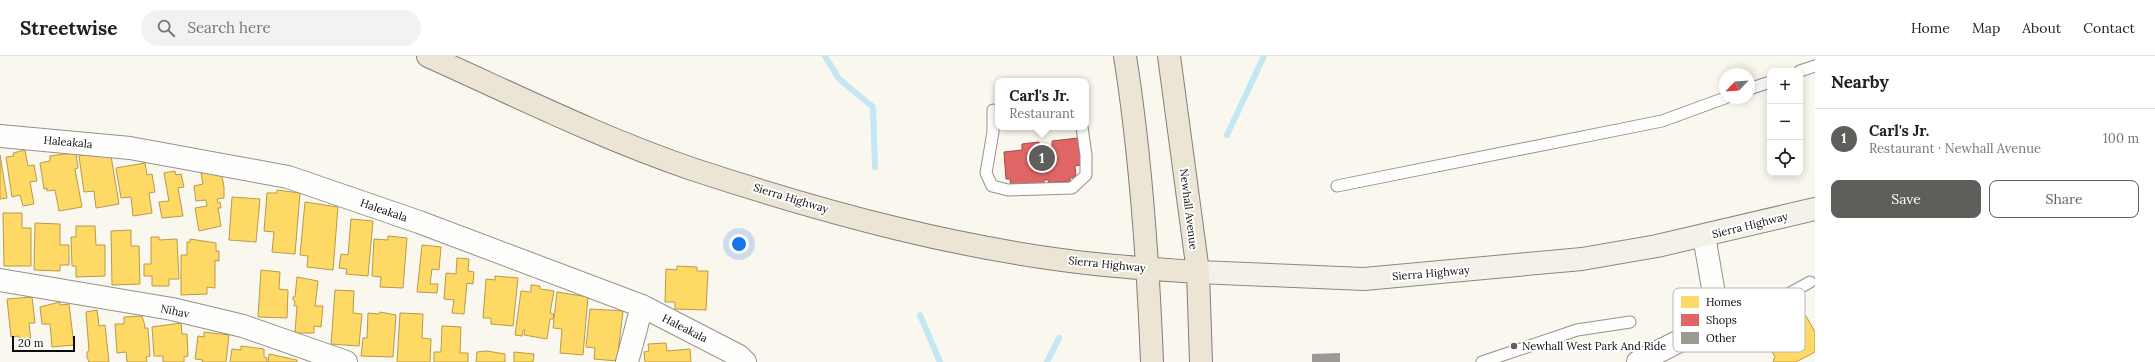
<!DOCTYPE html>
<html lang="en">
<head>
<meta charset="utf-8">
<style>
  body { margin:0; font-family:Lora,serif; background:#f2f2f2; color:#202124 }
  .controls { position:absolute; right:12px; top:12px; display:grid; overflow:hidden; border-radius:8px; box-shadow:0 2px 10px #0003 }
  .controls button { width:36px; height:36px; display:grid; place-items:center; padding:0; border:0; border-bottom:1px solid #e0e0e0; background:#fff; color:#202124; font:20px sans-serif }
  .compass { position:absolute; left:1719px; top:12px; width:36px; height:36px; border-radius:50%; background:#fff; box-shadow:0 2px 10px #0003; rotate:245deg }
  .scale { position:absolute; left:12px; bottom:10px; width:63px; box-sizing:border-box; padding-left:4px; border:2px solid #0b0b0b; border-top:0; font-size:11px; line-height:14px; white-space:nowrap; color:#0b0b0b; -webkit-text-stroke:3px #fff; paint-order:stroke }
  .you { position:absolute; left:739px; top:188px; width:14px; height:14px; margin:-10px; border:3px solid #fff; border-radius:50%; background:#1a73e8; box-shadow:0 0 0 6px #1a73e833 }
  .badge { display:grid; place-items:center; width:26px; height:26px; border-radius:50%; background:#5f5e5a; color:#fff; font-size:13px; font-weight:700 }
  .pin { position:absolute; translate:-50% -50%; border:2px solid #fff; box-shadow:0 1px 4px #0006 }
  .popup { position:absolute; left:995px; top:22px; width:94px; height:52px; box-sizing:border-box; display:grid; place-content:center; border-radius:8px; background:#fff; filter:drop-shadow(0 1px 3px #0005); font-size:13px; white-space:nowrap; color:#757577 }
  .popup b { font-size:15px; color:#202124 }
  .popup::after { content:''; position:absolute; left:50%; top:100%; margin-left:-8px; border:8px solid transparent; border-top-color:#fff }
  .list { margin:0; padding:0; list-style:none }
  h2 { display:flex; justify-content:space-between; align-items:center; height:52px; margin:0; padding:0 16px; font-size:17px }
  h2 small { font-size:13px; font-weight:400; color:#757577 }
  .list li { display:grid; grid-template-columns:26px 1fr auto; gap:12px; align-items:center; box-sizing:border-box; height:60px; padding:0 16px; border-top:1px solid #e0e0e0 }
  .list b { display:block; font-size:15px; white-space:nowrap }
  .list p { margin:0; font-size:13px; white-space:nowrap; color:#757577 }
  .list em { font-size:13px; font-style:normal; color:#757577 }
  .actions { display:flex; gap:8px; padding:12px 16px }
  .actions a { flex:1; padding:9px 0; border:1px solid #5f5e5a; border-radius:8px; text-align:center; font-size:14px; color:#5f5e5a }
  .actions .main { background:#5f5e5a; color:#fff }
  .icon { flex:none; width:22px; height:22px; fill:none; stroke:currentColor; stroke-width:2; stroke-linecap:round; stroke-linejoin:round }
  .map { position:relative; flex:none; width:1815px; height:306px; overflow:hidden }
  header { display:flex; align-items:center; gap:24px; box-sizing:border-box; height:56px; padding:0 20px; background:#fff; border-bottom:1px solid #e0e0e0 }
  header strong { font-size:19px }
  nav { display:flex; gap:22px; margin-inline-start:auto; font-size:14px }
  .search { width:280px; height:36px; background:#f2f2f2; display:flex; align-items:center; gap:10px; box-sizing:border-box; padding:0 14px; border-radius:22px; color:#757577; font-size:15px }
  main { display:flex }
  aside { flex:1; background:#fff }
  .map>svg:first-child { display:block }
  .homes { fill:#ffd966; stroke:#b69b4b }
  .shops { fill:#e06666; stroke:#a04b4b }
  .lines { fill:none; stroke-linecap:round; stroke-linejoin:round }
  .stream { stroke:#c4e7f4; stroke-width:6 }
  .building { fill:#9c9a94 }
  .service-casing { stroke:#93918d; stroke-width:13 }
  .minor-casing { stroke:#93918d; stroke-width:24 }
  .secondary-casing { stroke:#898884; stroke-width:24 }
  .primary-casing { stroke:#807f7a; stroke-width:24 }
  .service { stroke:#fefefc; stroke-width:11 }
  .minor { stroke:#fefefc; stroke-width:22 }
  .secondary { stroke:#f4f2e8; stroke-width:22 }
  .primary { stroke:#ece5d6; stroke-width:22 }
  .poi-dot { fill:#5f5e5a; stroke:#fff; stroke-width:1.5 }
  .labels { text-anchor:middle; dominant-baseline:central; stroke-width:4; stroke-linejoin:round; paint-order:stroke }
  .street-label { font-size:11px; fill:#0b0b0b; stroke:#fff }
  .poi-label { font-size:11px; fill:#0b0b0b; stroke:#fff; text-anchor:start }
  .key { fill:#fff; stroke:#b6b6b6; stroke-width:1 }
  .key-label { font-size:11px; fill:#0b0b0b }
</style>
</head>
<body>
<header>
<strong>Streetwise</strong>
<div class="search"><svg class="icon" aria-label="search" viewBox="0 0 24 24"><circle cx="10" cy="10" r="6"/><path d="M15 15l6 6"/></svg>Search here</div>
<nav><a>Home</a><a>Map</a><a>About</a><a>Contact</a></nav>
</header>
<main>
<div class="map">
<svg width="1815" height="306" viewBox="0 0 1815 306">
  <rect width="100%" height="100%" fill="#faf7ee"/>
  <path class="homes" d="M25,94l3,16 6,-1 3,16 -7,1 4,22 -11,2 -3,-11 -8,2 -6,-40 8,-1 -1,-3z
    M72,97h4l2,15 -3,1 7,38 -23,4 -4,-21 -8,1v-3l-3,1 -4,-26 10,-2v-5z
    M87,98l24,2 8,48 -23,4 -2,-17 -10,1 -5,-36z
    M0,99l7,43 -7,1z
    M145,107l2,12 5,-1 3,18 -6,1 3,20 -19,3 -2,-19 -10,1 -5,-30z
    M175,115l1,4 5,-1 3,13 -6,1 5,28 -21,2 -3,-16 10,-1 -5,-28z
    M213,115h8l3,16v11l-7,1 1,4 2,-1 1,6h-3l3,18 -22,5 -4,-23 12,-2 -1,-6 -10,1 -2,-15 9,-2 -2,-11z
    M277,134l23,3 -5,61 -23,-2 2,-20 -10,-1 3,-38h10z
    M232,141l28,2 -4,43 -27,-2z
    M305,146l33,5 -5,63 -26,-3 1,-11 -8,-1z
    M3,157h19v15h9v38h-27z
    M351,163l22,2 -5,55 -22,-2 1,-5 -8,-1 2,-14 7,1z
    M35,167l25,1v21h9v20h-9v6l-26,-1z
    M76,170h19l1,19h9v31l-29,1v-11h-4l-1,-29h5z
    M131,174v16h8l1,38 -28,1 -1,-54z
    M388,180l19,2 -4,50 -23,-1 1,-10 -9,-1 2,-37 14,1z
    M151,181h8v3l18,-1 2,40h-10v7h-17v-10h-8v-12h7z
    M190,183l26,4v8h3v10l-4,-1v28l-8,-1v7l-26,1v-40h6v-13h3z
    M422,189l19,2 -2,23 -7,-1 -2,15h8l-1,9 -20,-1z
    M457,202l12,1 -1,12 6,1 -1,12 -6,-1 -3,31 -12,-1 2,-13 -10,-1 2,-26 10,1z
    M677,210l20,1v4h11l-2,39 -31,-1v-7h-10l1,-33 11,1z
    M261,214l19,2 -1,17 9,1 -1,28 -29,-1z
    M495,220l23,2 -5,48 -22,-2v-6h-8l3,-39 9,1z
    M297,221l21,4 -3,25h8l-2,21 -7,-1v7h-19l2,-27h-3l1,-5 -2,-1v-3h2z
    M531,229l9,1v3l14,2 -4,22 4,1 -1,5h-3l-3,20 -23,-4 1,-5h-2l-1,6 -7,-1 6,-44 10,1z
    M335,234l19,1 -1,22 9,1 -3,32 -28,-2z
    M557,236l31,5 -5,58 -23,-2 2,-24 -9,-1z
    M32,241l3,26h-6l2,20 -11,1 -1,-8 -8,1 -4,-38z
    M60,246v3l9,-1 5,41 -22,2 -2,-23h-8l-2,-17z
    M590,253l33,2 -6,50 -23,-2 1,-11 -9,-1z
    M97,254l2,16 6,-1 4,37h-20l-2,-5v-5l2,-1 -3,-39z
    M380,256l16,3 -3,42 -32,-1 2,-18h4l1,-25 11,1z
    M400,257l23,1 -1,24 9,1 -1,23h-33z
    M142,260l3,10 -1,2h4l2,28 -4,1 1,5h-20l-1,-10 -9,1 -2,-29h9v-7z
    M1806,260l9,16v20l-19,10h-23l2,-5 -5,-9 7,-4 -5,-9 18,-10 -2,-3 5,-2 2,2z
    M181,267l1,11h5l1,22 -4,1v5h-21v-6h-9l-2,-29z
    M442,270l19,1 -1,26h8v9h-34v-10h7z
    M204,276l25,3 -3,27h-24l1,-2 -8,-1 3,-23 6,1z
    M666,287l1,8 23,-2 1,13h-46l-1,-10 5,-1 -1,-7z
    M241,290l23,3v8l3,1v4h-37l2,-13 9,1z
    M487,295l18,3v8h-29l1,-10z
    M514,296l20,2 -1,8h-19z
    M269,298l28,6v2h-29z"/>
  <path class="shops" d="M1078,82l3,27 -6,1 1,11 -6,1v3l-21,2 -1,-3h-4v7l-33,2 -1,-10h-4l-2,-27 18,-2v-6l17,-2 1,6 12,-1v-6z"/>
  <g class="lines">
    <path class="stream" d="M825,0l14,23 34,28 2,60
      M1227,79l37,-79
      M920,259l20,47
      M1047,306l12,-24"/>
  </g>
  <path class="building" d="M1340,297v9h-28v-8z"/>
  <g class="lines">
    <defs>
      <path id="service" d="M1800,15l15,-5
        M1749,33l21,-7
        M993,54v22l-7,41 6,13 16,4 64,-2 14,-13v-20l-4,-28
        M1337,130l325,-65 63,-23
        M1713,268l52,-17 45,-25
        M1482,306l95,-32 53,-8"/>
      <path id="minor" d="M0,80l130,12 158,29 131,45 223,84 97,50 6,6
        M0,224l172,29 71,17 103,36
        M627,306l15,-56
        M1638,306l75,-38v-36l-9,-52"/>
      <path id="secondary" d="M1198,216l166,7 218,-20 75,-13 158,-37"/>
      <path id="primary" d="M428,0c87,39 173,82 264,113 134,44 272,82 413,96 31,3 62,5 93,7
        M1125,0c16,101 23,204 27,306
        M1169,0l29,216 3,90"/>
    </defs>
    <use href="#service" class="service-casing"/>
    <use href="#minor" class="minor-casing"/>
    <use href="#secondary" class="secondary-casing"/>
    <use href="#primary" class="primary-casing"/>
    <use href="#service" class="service"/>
    <use href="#minor" class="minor"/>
    <use href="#secondary" class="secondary"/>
    <use href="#primary" class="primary"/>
  </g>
  <circle class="poi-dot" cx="1514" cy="290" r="4"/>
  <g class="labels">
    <g class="street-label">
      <text transform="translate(68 86) rotate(5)">Haleakala</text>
      <text transform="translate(791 142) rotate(17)">Sierra Highway</text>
      <text transform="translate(1189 153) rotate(83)">Newhall Avenue</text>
      <text transform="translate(384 154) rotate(19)">Haleakala</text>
      <text transform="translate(1750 169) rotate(-14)">Sierra Highway</text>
      <text transform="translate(1107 208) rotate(6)">Sierra Highway</text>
      <text transform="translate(1431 217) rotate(-5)">Sierra Highway</text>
      <text transform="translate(175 255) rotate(12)">Nihav</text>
      <text transform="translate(685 272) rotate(27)">Haleakala</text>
    </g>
    <g class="poi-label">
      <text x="1522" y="290">Newhall West Park And Ride</text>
    </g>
  </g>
  <rect x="1673" y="232" width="132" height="64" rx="6" class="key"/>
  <rect x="1681" y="240" width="18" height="12" fill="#ffd966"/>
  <rect x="1681" y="258" width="18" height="12" fill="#e06666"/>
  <rect x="1681" y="276" width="18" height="12" fill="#9c9a94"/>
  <g class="key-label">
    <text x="1706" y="250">Homes</text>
    <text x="1706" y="268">Shops</text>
    <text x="1706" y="286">Other</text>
  </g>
</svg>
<div class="controls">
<button>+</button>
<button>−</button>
<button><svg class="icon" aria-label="locate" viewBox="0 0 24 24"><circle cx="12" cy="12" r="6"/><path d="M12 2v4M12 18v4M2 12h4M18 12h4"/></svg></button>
</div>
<svg class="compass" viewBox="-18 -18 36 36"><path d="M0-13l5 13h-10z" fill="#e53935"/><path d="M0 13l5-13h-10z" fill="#757577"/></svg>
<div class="scale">20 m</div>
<div class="you"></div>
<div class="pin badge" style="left:1042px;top:102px">1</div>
<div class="popup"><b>Carl's Jr.</b>Restaurant</div>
</div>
<aside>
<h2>Nearby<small></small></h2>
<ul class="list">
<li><span class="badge">1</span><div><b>Carl's Jr.</b><p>Restaurant · Newhall Avenue</p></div><em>100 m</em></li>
</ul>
<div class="actions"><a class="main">Save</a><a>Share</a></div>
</aside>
</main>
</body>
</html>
